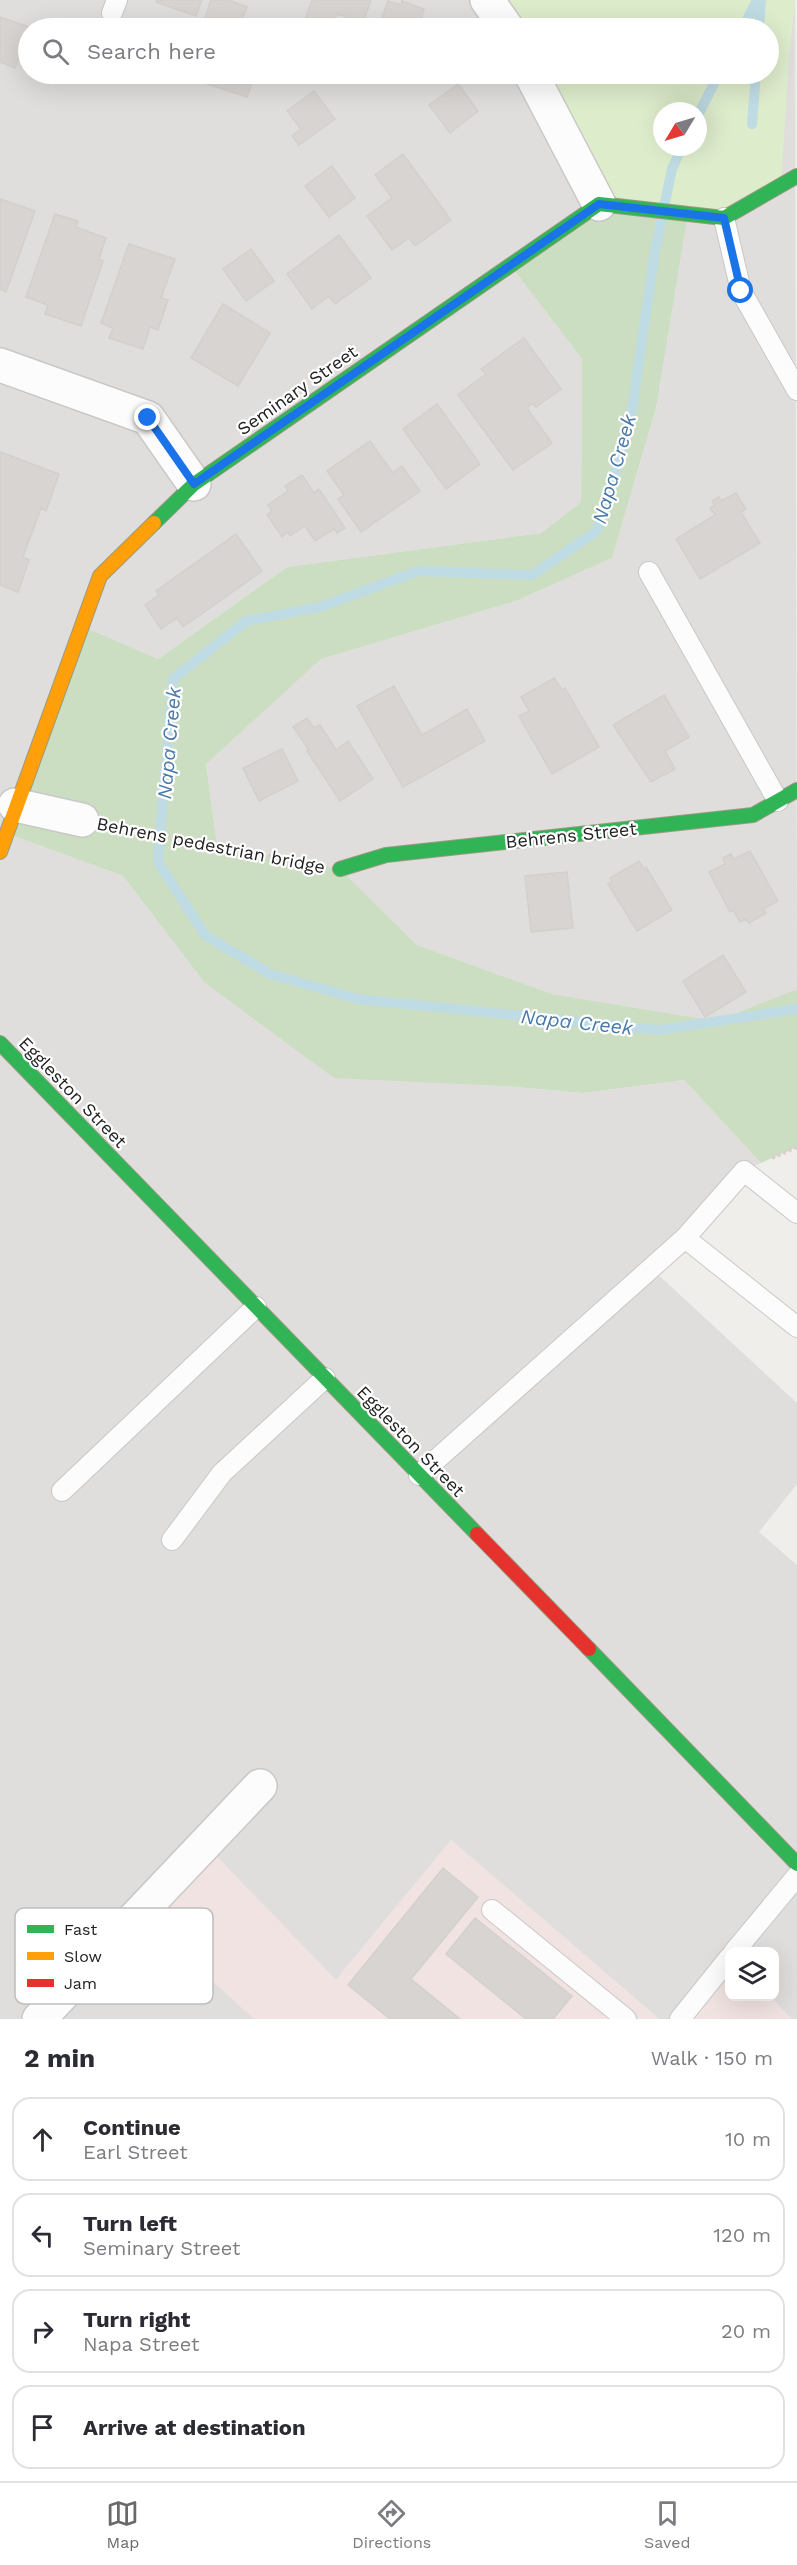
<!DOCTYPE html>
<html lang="en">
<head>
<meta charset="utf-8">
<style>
  body { margin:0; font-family:"Work Sans",sans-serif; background:#f2f2f3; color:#2b2b33 }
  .controls { position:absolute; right:18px; bottom:18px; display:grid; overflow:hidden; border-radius:12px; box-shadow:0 6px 24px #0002 }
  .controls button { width:54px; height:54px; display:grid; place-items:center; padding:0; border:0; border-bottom:2px solid #e1e1e2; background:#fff; color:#2b2b33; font:30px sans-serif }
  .compass { position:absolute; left:653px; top:102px; width:54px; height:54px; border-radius:50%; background:#fff; box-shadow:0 6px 24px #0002; rotate:232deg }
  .stop { position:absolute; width:18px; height:18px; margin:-14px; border:4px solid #1a73e8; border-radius:50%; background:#fff }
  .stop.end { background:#1a73e8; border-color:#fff; box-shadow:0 2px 6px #0008 }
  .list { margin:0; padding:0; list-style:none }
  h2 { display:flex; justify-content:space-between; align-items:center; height:78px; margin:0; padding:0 24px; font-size:26px }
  h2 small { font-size:20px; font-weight:400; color:#7c7c81 }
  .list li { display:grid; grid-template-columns:39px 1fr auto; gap:18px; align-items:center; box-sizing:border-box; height:84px; margin:0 12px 12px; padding:0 12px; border:2px solid #e1e1e2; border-radius:18px }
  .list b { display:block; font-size:22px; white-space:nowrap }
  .list p { margin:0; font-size:20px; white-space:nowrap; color:#7c7c81 }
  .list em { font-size:20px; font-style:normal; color:#7c7c81 }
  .icon { flex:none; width:33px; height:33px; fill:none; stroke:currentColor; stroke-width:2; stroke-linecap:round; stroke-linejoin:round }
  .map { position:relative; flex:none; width:797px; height:2019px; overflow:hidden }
  .search { position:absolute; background:#fff; box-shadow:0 6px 24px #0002; left:18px; right:18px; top:18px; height:66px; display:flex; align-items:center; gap:15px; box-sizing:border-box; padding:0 21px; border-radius:33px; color:#7c7c81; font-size:22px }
  .sheet { height:462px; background:#fff }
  nav { display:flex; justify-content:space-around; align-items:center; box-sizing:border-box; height:84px; border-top:2px solid #e1e1e2; background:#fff; font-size:16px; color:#7c7c81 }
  nav a { display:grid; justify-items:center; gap:3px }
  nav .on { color:#6a6968 }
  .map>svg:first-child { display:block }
  .residential { fill:#dfdedc }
  .commercial { fill:#f1e3e1 }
  .grass { fill:#ddeccb; fill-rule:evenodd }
  .forest { fill:#cbdec1 }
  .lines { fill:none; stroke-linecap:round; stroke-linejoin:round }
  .stream { stroke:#bfdbe3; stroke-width:10 }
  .building { fill:#d7d4d2; stroke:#d3d0cc; stroke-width:1.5 }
  .lane-casing { stroke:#c9c8c7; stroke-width:22 }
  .street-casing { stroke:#c9c8c7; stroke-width:36 }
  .fast-casing { stroke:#999a82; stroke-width:16 }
  .slow-casing { stroke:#999a82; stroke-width:16 }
  .jam-casing { stroke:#999a82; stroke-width:16 }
  .path { stroke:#dccecd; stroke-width:4; stroke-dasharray:3 3; stroke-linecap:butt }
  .lane { stroke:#fdfcfc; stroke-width:20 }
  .street { stroke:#fdfcfc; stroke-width:33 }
  .fast { stroke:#30b455; stroke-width:14 }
  .slow { stroke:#ff9f0a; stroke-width:14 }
  .jam { stroke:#e5322d; stroke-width:14 }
  .route { stroke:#1a73e8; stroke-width:8 }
  .labels { text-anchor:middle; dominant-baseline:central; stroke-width:4.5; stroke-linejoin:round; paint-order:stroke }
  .street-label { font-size:18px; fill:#222; stroke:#fff }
  .water-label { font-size:20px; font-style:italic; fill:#4a7aab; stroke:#fff }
  .key { fill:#fff; stroke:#bdbdbd; stroke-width:1.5 }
  .key-label { font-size:16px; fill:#222 }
</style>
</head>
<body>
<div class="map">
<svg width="797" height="2019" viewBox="0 0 797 2019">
  <rect width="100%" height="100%" fill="#f0eeeb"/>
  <path class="residential" d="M0,0h487l20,28h-479v46h503l68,130 -89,61 72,94 -1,143 -40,31 -254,34 -129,92 -77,-32 -75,206 117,43 81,106 300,104 79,7 101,-13 77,83 -17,8 -93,97 146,135v81l-38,48 38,33v454h-6l-20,-22 3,-1v-44h-44l-50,67h-21l-208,-179 -115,140 -131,-135 -65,68 114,106h-254z
    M795,0l2,989 -81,32 -164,-27 -135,-49 -77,-76 -123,-24 -11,-82 115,-104 195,-58 96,-43 44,-150 32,-194 101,-159z"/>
  <path class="commercial" d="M451,1840l208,179h-405l-114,-106 65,-69 131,136z
    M729,1957l1,39 41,1 20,22h-111z"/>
  <path class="grass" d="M487,0h308l-6,55 -8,130 -57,33 -125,-14 -68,-130h237v-46h-261zM662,111h36v36h-36z"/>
  <path class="forest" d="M599,204l89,10 -32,194 -44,150 -96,43 -195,58 -115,105 11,81 123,24 77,76 135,49 164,27 81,-32v158l-36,16 -77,-83 -101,13 -79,-7 -170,-8 -130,-96 -81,-106 -117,-43 75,-207 77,33 129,-92 254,-34 40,-31 1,-143 -72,-94z"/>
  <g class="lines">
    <path class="stream" d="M743,28l14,-28
      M759,28l2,-28
      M698,115l21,-41
      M752,124l4,-50
      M682,147l-10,22 -17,82 -25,172 -33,108 -65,44 -114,-4 -98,36 -74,14 -73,58 -15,183 47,73 65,39 88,25 301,31 138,-21"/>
  </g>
  <path class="building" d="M157,0h45l-6,16 -40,-14z
    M211,0h18l18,7 -8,21h-37z
    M312,0h59l-10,28h-21l5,-12 -8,-2 -5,14h-14l-14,-5z
    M388,1l13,4 1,-4 22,8 -5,19h-41z
    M0,17l29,10 -14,41 -15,-6z
    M191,74h64l-8,23 -58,-19z
    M458,84l20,27 -28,22 -21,-28z
    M314,91l21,28 -36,26 -7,-9 9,-7 -14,-18z
    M403,154l48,66 -36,26 -6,-8 -17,12 -25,-34 25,-18 -17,-23z
    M332,166l23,32 -26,19 -24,-31z
    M0,199l35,12 -29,81 -6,-3z
    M55,214l23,7 -2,6 30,11 -7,21 4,2 -22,65 -36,-12 3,-9 -22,-8z
    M339,235l32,43 -36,26 -6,-8 -17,13 -25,-35z
    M129,244l46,15 -14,39 7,2 -10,30 -8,-3 -7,22 -34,-11 4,-10 -12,-5z
    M251,249l23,32 -28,20 -23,-32z
    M223,304l47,29 -32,53 -47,-28z
    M524,338l37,51 -25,18 -3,-4 -6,5 25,35 -39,27 -55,-75 28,-21 -5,-5z
    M437,404l43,60 -34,25 -43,-60z
    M370,441l23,32 9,-7 18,25 -59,41 -23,-33 6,-4 -17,-24z
    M0,452l59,22 -13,37 -5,-3 -18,49 6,3 -11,32 -18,-7z
    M302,475l12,18 5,-4 26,39 -8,5 -3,-4 -19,12 -10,-15 -15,10 -2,-4 -6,5 -15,-22 5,-4 -4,-6 20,-14 -3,-5z
    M736,493l10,16 -5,3 19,31 -60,36 -24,-40 39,-24 -5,-7 5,-3 -3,-4 7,-4 2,4z
    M236,534l26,37 -79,56 -6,-9 -16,11 -16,-24 14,-10 -3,-4z
    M554,678l8,12 3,-2 34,59 -47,27 -33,-58 10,-5 -8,-14z
    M394,686l28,49 45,-26 18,32 -82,46 -46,-81z
    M664,695l25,42 -24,14 10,18 -24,13 -38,-57z
    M307,718l7,10 6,-3 16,25 12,-9 25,38 -33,22 -33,-50 2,-1 -16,-23z
    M282,749l16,32 -39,20 -16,-33z
    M750,851l28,50 -15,8 3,4 -17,10 -3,-4 -6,3 -7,-12 -3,2 -21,-40 16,-8 -2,-6 8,-4 3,5z
    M639,861l5,8 2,-2 26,43 -35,21 -29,-47 4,-2 -2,-4z
    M567,872l6,56 -42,4 -6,-56z
    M723,955l23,37 -41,25 -22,-36z
    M443,1868l35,29 -67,82 49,40h-70l-42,-34z
    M475,1918l97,78 -19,23h-27l-80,-65z"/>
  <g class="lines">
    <defs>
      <path id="lane" d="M112,13l5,-13
        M724,218l17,73 56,99
        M649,572l129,229
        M685,1238l112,89
        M419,1475l266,-237 59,-67 53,42
        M62,1491l194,-184
        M172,1540l50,-67 103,-95
        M492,1910l134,109
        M734,1952l63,-76
        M680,2019l50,-62"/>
      <path id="street" d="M487,0l20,28
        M531,74l68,130
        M0,365l148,53 46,66
        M15,805l67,15
        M39,2019l221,-233"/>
      <path id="fast" d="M154,523l40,-39 405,-280 125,14 73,-42
        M340,869l46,-14 367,-40 44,-25
        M0,1043l477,491
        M589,1649l208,215"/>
      <path id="slow" d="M0,852l100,-276 54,-53"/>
      <path id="jam" d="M477,1534l112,115"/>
    </defs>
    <use href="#lane" class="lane-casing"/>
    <use href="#street" class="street-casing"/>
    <use href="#fast" class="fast-casing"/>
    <use href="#slow" class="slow-casing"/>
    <use href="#jam" class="jam-casing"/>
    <path class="path" d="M115,826l193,37
      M772,1158l25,-11"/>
    <use href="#lane" class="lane"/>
    <use href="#street" class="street"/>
    <use href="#fast" class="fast"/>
    <use href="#slow" class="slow"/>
    <use href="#jam" class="jam"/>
  </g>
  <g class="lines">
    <path class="route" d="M148,418l46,66 405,-280 125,14 17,73"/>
  </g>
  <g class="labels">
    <g class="street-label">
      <text transform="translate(297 390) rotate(-35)">Seminary Street</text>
      <text transform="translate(571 835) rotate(-6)">Behrens Street</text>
      <text transform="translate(211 845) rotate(11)">Behrens pedestrian bridge</text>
      <text transform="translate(73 1092) rotate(46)">Eggleston Street</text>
      <text transform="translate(411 1441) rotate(46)">Eggleston Street</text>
    </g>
    <g class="water-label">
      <text transform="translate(614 469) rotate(-74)">Napa Creek</text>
      <text transform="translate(169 743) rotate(-85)">Napa Creek</text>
      <text transform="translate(577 1022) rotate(6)">Napa Creek</text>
    </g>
  </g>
  <rect x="15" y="1908" width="198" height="96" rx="9" class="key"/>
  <rect x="27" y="1925" width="27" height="8" fill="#30b455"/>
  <rect x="27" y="1952" width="27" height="8" fill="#ff9f0a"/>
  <rect x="27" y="1979" width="27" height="8" fill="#e5322d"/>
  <g class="key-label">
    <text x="64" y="1935">Fast</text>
    <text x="64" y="1962">Slow</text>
    <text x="64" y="1989">Jam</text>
  </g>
</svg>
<div class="controls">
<button><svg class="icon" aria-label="layers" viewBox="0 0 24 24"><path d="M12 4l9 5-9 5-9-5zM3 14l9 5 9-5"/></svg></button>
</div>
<svg class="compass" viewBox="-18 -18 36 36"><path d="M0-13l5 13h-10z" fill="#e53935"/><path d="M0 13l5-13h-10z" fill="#7c7c81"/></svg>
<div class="stop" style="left:741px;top:291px"></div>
<div class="stop end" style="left:148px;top:418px"></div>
<div class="search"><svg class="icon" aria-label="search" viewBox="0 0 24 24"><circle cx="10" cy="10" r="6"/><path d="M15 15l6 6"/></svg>Search here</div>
</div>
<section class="sheet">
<h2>2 min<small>Walk · 150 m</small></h2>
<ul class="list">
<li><svg class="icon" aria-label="ahead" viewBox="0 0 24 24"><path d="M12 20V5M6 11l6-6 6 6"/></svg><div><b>Continue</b><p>Earl Street</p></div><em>10 m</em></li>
<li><svg class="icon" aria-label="left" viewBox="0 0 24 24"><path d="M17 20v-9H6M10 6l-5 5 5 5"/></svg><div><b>Turn left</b><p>Seminary Street</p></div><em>120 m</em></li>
<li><svg class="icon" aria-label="right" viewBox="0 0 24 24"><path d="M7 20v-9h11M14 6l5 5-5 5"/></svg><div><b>Turn right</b><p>Napa Street</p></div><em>20 m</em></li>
<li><svg class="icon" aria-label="arrive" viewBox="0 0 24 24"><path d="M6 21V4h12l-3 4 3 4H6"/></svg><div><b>Arrive at destination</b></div></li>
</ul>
</section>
<nav>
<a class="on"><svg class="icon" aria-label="map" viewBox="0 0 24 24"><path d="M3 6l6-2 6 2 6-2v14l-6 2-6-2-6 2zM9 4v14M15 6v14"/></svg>Map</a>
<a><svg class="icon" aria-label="directions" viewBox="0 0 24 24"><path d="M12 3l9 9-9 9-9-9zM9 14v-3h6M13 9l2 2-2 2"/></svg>Directions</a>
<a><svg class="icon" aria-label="saved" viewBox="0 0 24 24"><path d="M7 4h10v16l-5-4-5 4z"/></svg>Saved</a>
</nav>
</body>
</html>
